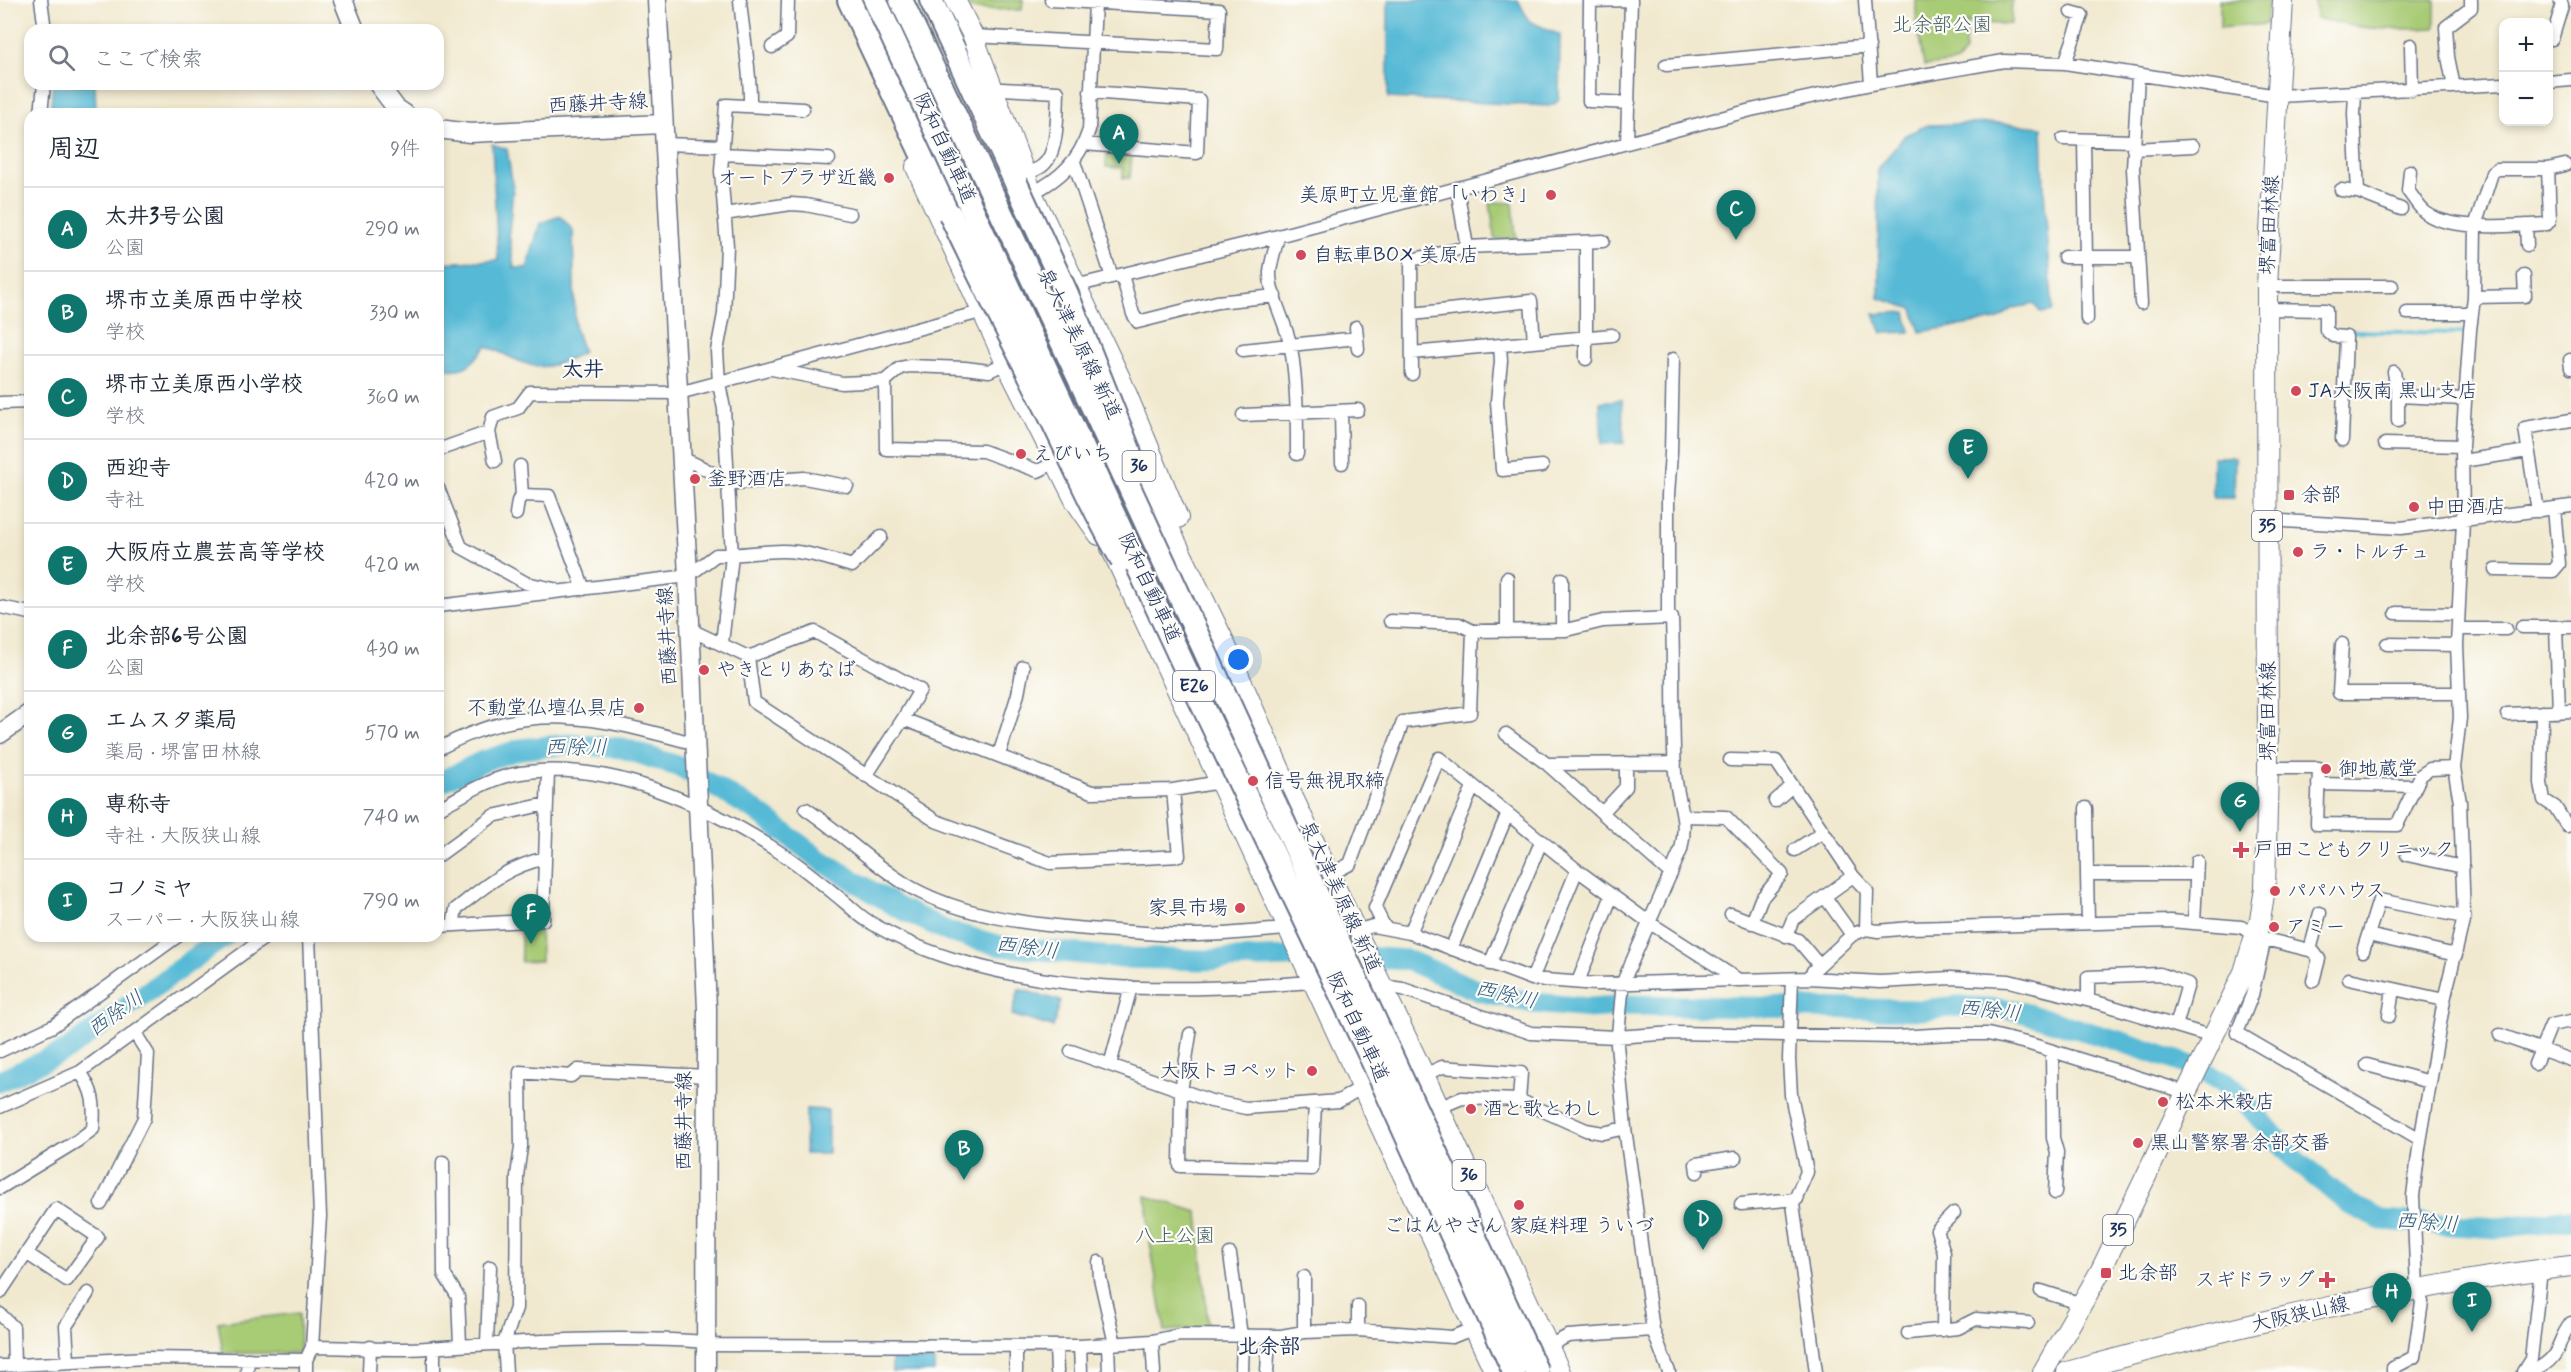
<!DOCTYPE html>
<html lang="ja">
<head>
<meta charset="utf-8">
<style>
  body { margin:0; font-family:Mynerve,"Klee One",sans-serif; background:#f2f2f3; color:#1f2937 }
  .controls { position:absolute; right:18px; top:18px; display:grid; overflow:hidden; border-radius:12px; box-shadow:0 3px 9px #0003 }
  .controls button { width:54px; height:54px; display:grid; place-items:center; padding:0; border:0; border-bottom:2px solid #e0e1e3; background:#fff; color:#1f2937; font:30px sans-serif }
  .you { position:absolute; left:1239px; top:660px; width:21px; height:21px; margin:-15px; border:4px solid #fff; border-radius:50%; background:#1a73e8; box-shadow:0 0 0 9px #1a73e833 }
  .badge { display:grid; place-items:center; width:39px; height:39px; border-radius:50%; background:#0f766e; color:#fff; font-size:20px; font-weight:700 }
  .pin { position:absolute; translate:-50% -50px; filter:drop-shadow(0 2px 3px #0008) }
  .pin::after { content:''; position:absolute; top:32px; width:21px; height:18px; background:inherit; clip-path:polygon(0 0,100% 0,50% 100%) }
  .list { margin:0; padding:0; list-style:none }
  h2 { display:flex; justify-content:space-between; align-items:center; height:78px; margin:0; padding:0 24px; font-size:26px }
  h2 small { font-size:20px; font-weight:400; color:#747a83 }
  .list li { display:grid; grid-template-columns:39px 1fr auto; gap:18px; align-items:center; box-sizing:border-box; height:84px; padding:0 24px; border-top:2px solid #e0e1e3 }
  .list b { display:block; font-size:22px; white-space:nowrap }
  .list p { margin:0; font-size:20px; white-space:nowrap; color:#747a83 }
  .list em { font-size:20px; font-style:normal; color:#747a83 }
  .icon { flex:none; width:33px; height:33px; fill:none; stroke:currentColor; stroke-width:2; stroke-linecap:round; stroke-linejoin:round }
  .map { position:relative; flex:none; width:2571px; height:1372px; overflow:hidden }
  .search { position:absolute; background:#fff; box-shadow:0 3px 9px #0003; left:24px; top:24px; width:420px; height:66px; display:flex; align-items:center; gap:15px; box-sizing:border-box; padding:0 21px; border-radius:18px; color:#747a83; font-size:22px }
  .panel { position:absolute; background:#fff; box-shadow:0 3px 9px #0003; left:24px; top:108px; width:420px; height:834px; border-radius:18px }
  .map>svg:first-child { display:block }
  .green { fill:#a8cb74; stroke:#627d69; stroke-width:1.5 }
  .water { fill:#57bad6; stroke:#39749a; stroke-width:1.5 }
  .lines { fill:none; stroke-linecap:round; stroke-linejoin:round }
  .stream { stroke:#57bad6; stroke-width:4 }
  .river { stroke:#57bad6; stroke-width:21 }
  .street-casing { stroke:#667086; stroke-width:15 }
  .secondary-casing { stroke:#667086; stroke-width:21 }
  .primary-casing { stroke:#667086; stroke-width:22 }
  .highway-casing { stroke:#667086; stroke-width:26 }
  .street { stroke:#fff; stroke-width:12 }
  .secondary { stroke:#fff; stroke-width:18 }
  .primary { stroke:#fff; stroke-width:20 }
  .highway { stroke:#fff; stroke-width:22 }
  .highway-bridge-casing { stroke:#667086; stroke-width:26; stroke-linecap:butt }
  .highway-bridge { stroke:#fff; stroke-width:22 }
  .poi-dot { fill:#d1495b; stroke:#fdfcf7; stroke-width:2 }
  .labels { text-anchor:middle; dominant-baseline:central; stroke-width:4.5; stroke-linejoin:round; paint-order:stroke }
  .shield { fill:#fdfcf7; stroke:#5f6c8c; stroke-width:1.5 }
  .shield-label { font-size:18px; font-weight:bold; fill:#1b2f5e }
  .park-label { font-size:20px; fill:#455e65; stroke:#fdfcf7 }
  .street-label { font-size:20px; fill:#1b2f5e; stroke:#fdfcf7 }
  .poi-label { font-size:20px; fill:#1b2f5e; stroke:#fdfcf7; text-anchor:start }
  .neighbourhood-label { font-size:21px; font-weight:bold; fill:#1b2f5e; stroke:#fdfcf7 }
  .water-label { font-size:21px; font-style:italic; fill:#2d5982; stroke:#fdfcf7 }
</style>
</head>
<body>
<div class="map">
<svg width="2571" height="1372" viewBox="0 0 2571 1372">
  <rect width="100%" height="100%" fill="#fdfcf7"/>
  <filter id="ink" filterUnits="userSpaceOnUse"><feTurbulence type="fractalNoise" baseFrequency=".0167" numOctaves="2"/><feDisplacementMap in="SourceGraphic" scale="12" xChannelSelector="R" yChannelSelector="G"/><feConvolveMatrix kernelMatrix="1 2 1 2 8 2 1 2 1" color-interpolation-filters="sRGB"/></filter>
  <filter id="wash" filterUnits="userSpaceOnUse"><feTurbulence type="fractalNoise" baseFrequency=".008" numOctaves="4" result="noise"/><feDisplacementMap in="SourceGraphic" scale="24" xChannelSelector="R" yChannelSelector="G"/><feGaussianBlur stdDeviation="1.35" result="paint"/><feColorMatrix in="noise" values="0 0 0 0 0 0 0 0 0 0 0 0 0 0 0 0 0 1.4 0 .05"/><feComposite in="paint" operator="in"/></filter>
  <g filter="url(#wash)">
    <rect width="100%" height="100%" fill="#f1e9cf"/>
    <path class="green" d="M967,0h56l-1,10 -51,-1z
      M1916,0h96l-1,24 -45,-1 -1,28 -8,11 -33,4 -8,-46z
      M2220,0h53v2l-5,2 -2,20 -46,4z
      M2306,0h129v28c-46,2 -75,2 -119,-10l-1,-17z
      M1107,154l25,1 -2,23h-7v-10l-17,-1z
      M1490,202l23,1 3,36 -21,1z
      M540,925l1,36 -20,1v-36z
      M1146,1196l52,16 10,116 -43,3 -15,-88z
      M299,1313l1,40h-77l-5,-31z"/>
    <path class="water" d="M1388,0h130l11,21 31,14 -1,64 -3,4 -7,3 -161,-8z
      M53,84h42l1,30h-46z
      M1998,123l44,4 2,63 9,121 -12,2 -7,-9 -20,4 -17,12 -77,12 -7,-23 -34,-11 -1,-129 27,-34 23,-10z
      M492,144l15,5 6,39 -4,45 5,35h13l13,-45 20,-7 13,14 2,98 8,24c-47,26 -52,13 -97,-6 -15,20 -21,27 -48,22v-105l60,-3z
      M1906,312l4,20 -28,1 -8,-19z
      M1622,400l2,43 -22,1 -2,-42z
      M2213,457h22l-1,41h-21z
      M1019,989l42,12 -8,26 -41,-12z
      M806,1109l22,1v44h-23z
      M892,1359l42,1v12h-42z"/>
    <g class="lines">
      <path class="stream" d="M2345,331l118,2"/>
      <path class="river" d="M438,783l45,-22 38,-12 48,-5 53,4 61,20 73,43 63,48 78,48 52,25 52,14 120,12 81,2 116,-4
        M1352,956l55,4 72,31 54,12 57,5 39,-3 293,5 37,-4 55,4 105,31 79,27 36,20 60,71 55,45 33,16 115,8 74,-9
        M0,1081l67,-31 158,-114"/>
    </g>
  </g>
  <g filter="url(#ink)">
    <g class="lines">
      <defs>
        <path id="street" d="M41,0l4,30
          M740,0c3,36 11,70 10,106
          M1865,0l6,84
          M973,36l244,13 2,-39 -168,-10
          M2552,39l10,-33 -2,-6
          M2411,45l1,45
          M772,47l15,-10 1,-37
          M2065,63l17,-48 -11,-3
          M1666,65l203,-19
          M2138,75l-5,94 8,134
          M2548,82l23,-2
          M2454,87l-6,-30 -2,-30 25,-19v-8
          M995,92l7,-3 56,3c-1,19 1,62 -16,74 -5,4 -12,6 -18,8
          M2355,93l-1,21 4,78
          M41,114l3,-30
          M2063,139l70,2
          M2084,140l3,179
          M1627,143l4,-143 -41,1 -1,100 40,2
          M664,144l58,2
          M1084,144l113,9 2,-53 -109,-8
          M2133,149l60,-3
          M722,154l107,5
          M1074,162l38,115
          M2410,171l-2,20c6,7 11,17 18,22 23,18 92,13 121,11l3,-4 -2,-51
          M1457,188l10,59
          M2341,190l17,2 43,17
          M1032,193c28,-14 47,-32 57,-63l6,-127
          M724,214l67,-10 15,1 44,9
          M2526,225l1,20
          M1278,236c-2,11 -7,24 -8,36 -1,23 17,52 21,76 6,35 6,70 6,106
          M1586,242v117
          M2064,257h73
          M1122,275l11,39 5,8 79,-20 58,-6
          M2267,286h125
          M1071,287l207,-51 473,-126 120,-26 133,-23 61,2 213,33 226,-12
          M2474,297l51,-1 -1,-20
          M2267,309l59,1v20l7,6 13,1 -4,103
          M2407,313h65
          M1412,314l119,-13 3,41
          M1356,327l2,22
          M1500,345l1,16 -4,40 5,69 40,-4
          M1243,350l114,-12
          M1412,353l200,-18
          M2570,360l1,8
          M772,369l70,14 43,-2 1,68 97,2 55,20 18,-9
          M2394,372l4,24v25
          M1412,374l-1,-114 56,-13 136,-6
          M885,381l15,-13 9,-2 56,2 24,3 17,-8
          M2398,396l66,3
          M0,403l30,-1
          M1341,411l1,52
          M1243,415l115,-5
          M489,432l6,29
          M2385,444l77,2
          M438,450l51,-18 4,-15 25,-9 12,-16 149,1 309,-83
          M682,459c19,5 34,19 53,24l69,-5 43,8
          M2462,461l66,-10
          M520,466l2,29
          M438,488l23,59 65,36 28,6
          M2538,511l-13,-83 46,-8
          M516,514l2,-13 4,-6 27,1 35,93
          M2267,520l134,8 170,-22
          M2495,570l58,1 6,-7 -5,-56
          M1562,579v51
          M438,606l250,-30 28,-21c22,1 44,-4 66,-4 24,0 47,8 70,15l29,-29
          M0,607l30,6
          M2396,613l62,1
          M1668,618v-123l3,-42 2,-94
          M1390,621l69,3 14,7
          M2522,627h49
          M2556,627l3,85
          M2459,629h47
          M691,630l57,27 67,-25 105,58 -17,29 189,73 81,-2 47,-8 42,-17
          M1507,631v-53
          M722,643l10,-87 -8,-147 -5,-26 -2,-32 7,-37 3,-68 -6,-75 5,-66 77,4
          M2342,644l-3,49h118
          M2387,644l70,1
          M748,657l6,45 182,119 114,42 129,-7 -6,-66
          M2542,712l-1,71 3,17 11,7 12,19 4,-1
          M2507,714l64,-3
          M1506,734l41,30 124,110
          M438,749c93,-51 162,-31 258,-5
          M999,755l19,-61 5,-27
          M1730,760l46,1 77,115 14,15 -1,38
          M1547,764l128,-1
          M2268,768h51l-2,56 80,1 24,-50 9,-6 24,-1
          M866,776l37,-57
          M2318,784l97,2
          M1775,801l17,-15
          M2086,808l1,66
          M438,809c23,-13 47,-28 72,-34 94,-20 200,31 277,82 19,13 38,29 55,43 9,7 17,16 26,21 29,18 66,33 99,42 111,32 231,28 345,19
          M806,809c37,25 68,57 106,79 53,29 117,36 176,41 35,2 70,6 104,6 32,0 64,-4 96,-6
          M1602,813l24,-26v-24
          M1684,816l42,1 56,57 -21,25 -9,24
          M1795,850l28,-18
          M2407,855l56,12
          M438,856l55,-40 53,-12
          M1329,875l21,-11 53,-142 67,-9 3,-82 93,-1 37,-9 69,-3c2,51 0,103 3,154 2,32 14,43 6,78l-58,132 -6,63 8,83 28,202 16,42
          M1825,897l27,38
          M1731,914l67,26 21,25
          M2088,922l-1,-48h109
          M2194,923l3,-62
          M453,925l3,-16c32,-25 49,-41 89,-51
          M438,926l105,-6 5,-148
          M1385,928l-10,-20 64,-150 138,112 73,53 89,57 70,-2 71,4 71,-4 58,3 94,23 110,33
          M1355,931l18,-5 37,7 122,46 65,5 140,-4
          M1410,933l63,-146
          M2368,935l88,20
          M1786,936l7,-17 60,-43
          M2265,938l-13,57 -15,38 183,106
          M1451,949l56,-134
          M2310,950l10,-37
          M2363,951l16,-51 85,17
          M1490,964l51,-122
          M1809,978l4,-7 39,-36 14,-6 12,2 32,-3 260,-7 71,6 28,13 44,11 6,8 -6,22
          M1532,979l45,-109
          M1792,979l-3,80 2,36 16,77 -14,32 23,168
          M2349,979l95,21
          M1578,982l34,-87
          M1381,986l22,3 128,44 85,4 58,-4 222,4 53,-3h39l42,10 155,48
          M2088,1000v-23l72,-3 28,10 -12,42
          M2389,1016l4,-27
          M1190,1034l-9,57 -1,75 132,3 3,-66
          M2500,1035l71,25
          M0,1051l53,-25 125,-90
          M1071,1051l140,50 35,7 93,-7 23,-14
          M2052,1051l1,87 4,14 -2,41
          M2535,1064l16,-39 20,-4
          M1110,1065l21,-78
          M2367,1065l63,17
          M1424,1075l18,-8 79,6 -2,27
          M0,1107l80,-35 187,-136
          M1438,1108l24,-10 57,2 67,30 17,3 22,-5
          M443,1162l1,112 14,23 2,48
          M1697,1172l-1,-8 39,-6
          M0,1188l77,-47 16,-12c2,-24 1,-38 -13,-57
          M101,1204l43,-86 4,-64 -13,-21
          M1741,1204l56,-5
          M1230,1254l11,82
          M1099,1262l1,16 15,66
          M2041,1291l41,13
          M0,1293l56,-84 42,28 -31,43 -41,-27
          M0,1314l13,13 1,39
          M1358,1330v-24
          M1943,1330l1,-77 -7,-23 17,-17
          M1304,1332v-55
          M1908,1333l50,-5 18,-9 52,4
          M1152,1341l2,31
          M487,1343l3,-76
          M706,1345l374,1 72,-5 28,-6 101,1 23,-4 54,-2 94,7 23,-9
          M1108,1345l1,27
          M1056,1346l1,26
          M1080,1346l1,26
          M1548,1346l20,-10 85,-6
          M312,1347c38,0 77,4 115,1 93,-6 186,-13 279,-6
          M68,1361l-2,-35 22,-33
          M0,1366l146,-8 160,2
          M2535,1370c28,-14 19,-25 36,-47
          M247,1372l1,-13
          M306,1372v-12l6,-13 8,-131 -11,-280
          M369,1372l1,-25
          M434,1372v-25
          M506,1372l-2,-29 12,-35 1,-132 4,-29 -1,-75 51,4 7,-6 129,6
          M1016,1372v-26
          M1242,1372l1,-36
          M1267,1372l2,-36
          M2393,1372v-4l21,-11 8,-55 -5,-14 -4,-92 6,-48 25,-148 20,-83 -4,-115 -6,-34 6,-50 -3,-73 6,-124 -1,-75 8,-116 4,-33 1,-71 17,-53 5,-4h51l17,-4
          M2523,1372l8,-13 10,-89"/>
        <path id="secondary" d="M343,0l12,30
          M657,0l31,576 19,433 -1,363
          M378,84l18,24 9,6
          M438,129l32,4 193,-9
          M0,734l30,-21"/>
        <path id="primary" d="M955,0l18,36 59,157 88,185 58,140
          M916,167l90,196 70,139 23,33
          M1034,248l34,74
          M1134,456l87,179 60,137 143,303 136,297
          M1111,548l384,824
          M2043,1372l58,-102 109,-227 34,-71 16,-52 5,-32 3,-120 -1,-482 16,-286
          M2067,1372c165,-45 333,-86 504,-106"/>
        <path id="highway" d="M849,0l101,214
          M931,0l85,183"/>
      </defs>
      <use href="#street" class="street-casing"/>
      <use href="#secondary" class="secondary-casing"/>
      <use href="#primary" class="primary-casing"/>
      <use href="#highway" class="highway-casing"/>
      <use href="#street" class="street"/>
      <use href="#secondary" class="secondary"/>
      <use href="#primary" class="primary"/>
      <use href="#highway" class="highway"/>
      <defs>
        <path id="highway-bridge" d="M875,0l316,681 180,377 143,314
          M901,0l191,406 445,966
          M1016,183l51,111 62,156 6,23
          M950,214c30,65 64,129 96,194 25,50 47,103 76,152"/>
      </defs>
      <use href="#highway-bridge" class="highway-bridge-casing"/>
      <use href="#highway-bridge" class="highway-bridge"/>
    </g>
  </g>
  <g class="poi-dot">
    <circle cx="889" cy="178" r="6"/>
    <circle cx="1551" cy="195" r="6"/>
    <circle cx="1301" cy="255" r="6"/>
    <circle cx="2296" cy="391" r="6"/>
    <circle cx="1021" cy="454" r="6"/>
    <circle cx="695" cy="479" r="6"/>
    <rect x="2283" y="489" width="12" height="12" rx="3"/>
    <circle cx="2414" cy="507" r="6"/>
    <circle cx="2298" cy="552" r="6"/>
    <circle cx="704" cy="670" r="6"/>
    <circle cx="639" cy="708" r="6"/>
    <circle cx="2326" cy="769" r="6"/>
    <circle cx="1253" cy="781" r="6"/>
    <path d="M2238 841h6v6h6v6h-6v6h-6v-6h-6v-6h6z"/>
    <circle cx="2275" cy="891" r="6"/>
    <circle cx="1240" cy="908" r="6"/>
    <circle cx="2274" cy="927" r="6"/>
    <circle cx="1312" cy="1071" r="6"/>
    <circle cx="2163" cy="1102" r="6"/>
    <circle cx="1471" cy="1109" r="6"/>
    <circle cx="2138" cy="1143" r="6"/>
    <circle cx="1519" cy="1205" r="6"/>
    <rect x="2100" y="1267" width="12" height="12" rx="3"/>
    <path d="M2324 1271h6v6h6v6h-6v6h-6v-6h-6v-6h6z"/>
  </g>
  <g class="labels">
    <g class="shield">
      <rect x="1122.5" y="451" width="33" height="30" rx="4.5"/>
      <rect x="2252" y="511" width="30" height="30" rx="4.5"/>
      <rect x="1173" y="671" width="42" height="30" rx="4.5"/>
      <rect x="1452.5" y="1160" width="33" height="30" rx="4.5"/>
      <rect x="2103" y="1215" width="30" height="30" rx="4.5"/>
    </g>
    <g class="shield-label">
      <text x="1139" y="466">36</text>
      <text x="2267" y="526">35</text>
      <text x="1194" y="686">E26</text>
      <text x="1469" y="1175">36</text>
      <text x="2118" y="1230">35</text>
    </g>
    <g class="park-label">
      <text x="1942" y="25">北余部公園</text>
      <text x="1175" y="1236">八上公園</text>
    </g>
    <g class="street-label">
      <text transform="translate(598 104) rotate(-3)">西藤井寺線</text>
      <text transform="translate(944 148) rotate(65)">阪和自動車道</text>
      <text transform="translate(2270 225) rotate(-87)">堺富田林線</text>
      <text transform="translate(1079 344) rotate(64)">泉大津美原線 新道</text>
      <text transform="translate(1149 588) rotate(65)">阪和自動車道</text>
      <text transform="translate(668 636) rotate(-93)">西藤井寺線</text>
      <text transform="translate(2268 711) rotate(-90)">堺富田林線</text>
      <text transform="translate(1340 897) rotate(65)">泉大津美原線 新道</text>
      <text transform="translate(1357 1027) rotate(65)">阪和自動車道</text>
      <text transform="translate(684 1121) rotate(-90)">西藤井寺線</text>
      <text transform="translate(2300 1315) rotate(-13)">大阪狭山線</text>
    </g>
    <g class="poi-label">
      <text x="877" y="178" text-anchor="end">オートプラザ近畿</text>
      <text x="1539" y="195" text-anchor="end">美原町立児童館「いわき」</text>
      <text x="1313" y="255">自転車BOX 美原店</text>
      <text x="2308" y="391">JA大阪南 黒山支店</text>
      <text x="1033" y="454">えびいち</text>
      <text x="707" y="479">釜野酒店</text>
      <text x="2301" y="495">余部</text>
      <text x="2426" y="507">中田酒店</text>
      <text x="2310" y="552">ラ・トルチュ</text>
      <text x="716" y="670">やきとりあなば</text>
      <text x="627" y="708" text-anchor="end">不動堂仏壇仏具店</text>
      <text x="2338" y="769">御地蔵堂</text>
      <text x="1265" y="781">信号無視取締</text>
      <text x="2254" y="850">戸田こどもクリニック</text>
      <text x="2287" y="891">パパハウス</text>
      <text x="1228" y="908" text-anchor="end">家具市場</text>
      <text x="2286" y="927">アミー</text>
      <text x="1300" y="1071" text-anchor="end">大阪トヨペット</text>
      <text x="2175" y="1102">松本米穀店</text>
      <text x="1483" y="1109">酒と歌とわし</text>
      <text x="2150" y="1143">黒山警察署余部交番</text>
      <text x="1519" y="1226" text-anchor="middle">ごはんやさん 家庭料理 ういづ</text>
      <text x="2118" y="1273">北余部</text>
      <text x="2315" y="1280" text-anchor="end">スギドラッグ</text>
    </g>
    <g class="neighbourhood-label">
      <text x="583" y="370">太井</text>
      <text x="1269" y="1347">北余部</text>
    </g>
    <g class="water-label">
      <text x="576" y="748">西除川</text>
      <text transform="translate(1027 948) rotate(7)">西除川</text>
      <text transform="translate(1506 995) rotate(13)">西除川</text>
      <text transform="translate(1990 1011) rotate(6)">西除川</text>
      <text transform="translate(116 1014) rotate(-36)">西除川</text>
      <text transform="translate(2427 1223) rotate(4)">西除川</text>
    </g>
  </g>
</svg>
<div class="controls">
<button>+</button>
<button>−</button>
</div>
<div class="you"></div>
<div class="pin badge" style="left:1119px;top:164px">A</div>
<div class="pin badge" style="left:964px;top:1180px">B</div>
<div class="pin badge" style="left:1736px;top:240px">C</div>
<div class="pin badge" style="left:1703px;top:1250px">D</div>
<div class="pin badge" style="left:1968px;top:479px">E</div>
<div class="pin badge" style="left:531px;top:944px">F</div>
<div class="pin badge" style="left:2240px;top:832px">G</div>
<div class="pin badge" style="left:2392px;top:1323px">H</div>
<div class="pin badge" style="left:2472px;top:1332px">I</div>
<div class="search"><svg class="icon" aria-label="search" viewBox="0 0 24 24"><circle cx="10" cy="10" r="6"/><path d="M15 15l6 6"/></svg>ここで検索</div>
<section class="panel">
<h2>周辺<small>9件</small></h2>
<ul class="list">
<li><span class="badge">A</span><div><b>太井3号公園</b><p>公園</p></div><em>290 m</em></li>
<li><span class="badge">B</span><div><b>堺市立美原西中学校</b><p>学校</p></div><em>330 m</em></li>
<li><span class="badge">C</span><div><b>堺市立美原西小学校</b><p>学校</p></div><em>360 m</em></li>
<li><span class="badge">D</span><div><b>西迎寺</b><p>寺社</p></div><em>420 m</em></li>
<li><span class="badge">E</span><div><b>大阪府立農芸高等学校</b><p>学校</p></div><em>420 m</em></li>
<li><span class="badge">F</span><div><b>北余部6号公園</b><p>公園</p></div><em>430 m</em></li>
<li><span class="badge">G</span><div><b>エムスタ薬局</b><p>薬局 · 堺富田林線</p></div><em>570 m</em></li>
<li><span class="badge">H</span><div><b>専称寺</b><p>寺社 · 大阪狭山線</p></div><em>740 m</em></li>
<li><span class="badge">I</span><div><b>コノミヤ</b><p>スーパー · 大阪狭山線</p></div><em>790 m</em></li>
</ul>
</section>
</div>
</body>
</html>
